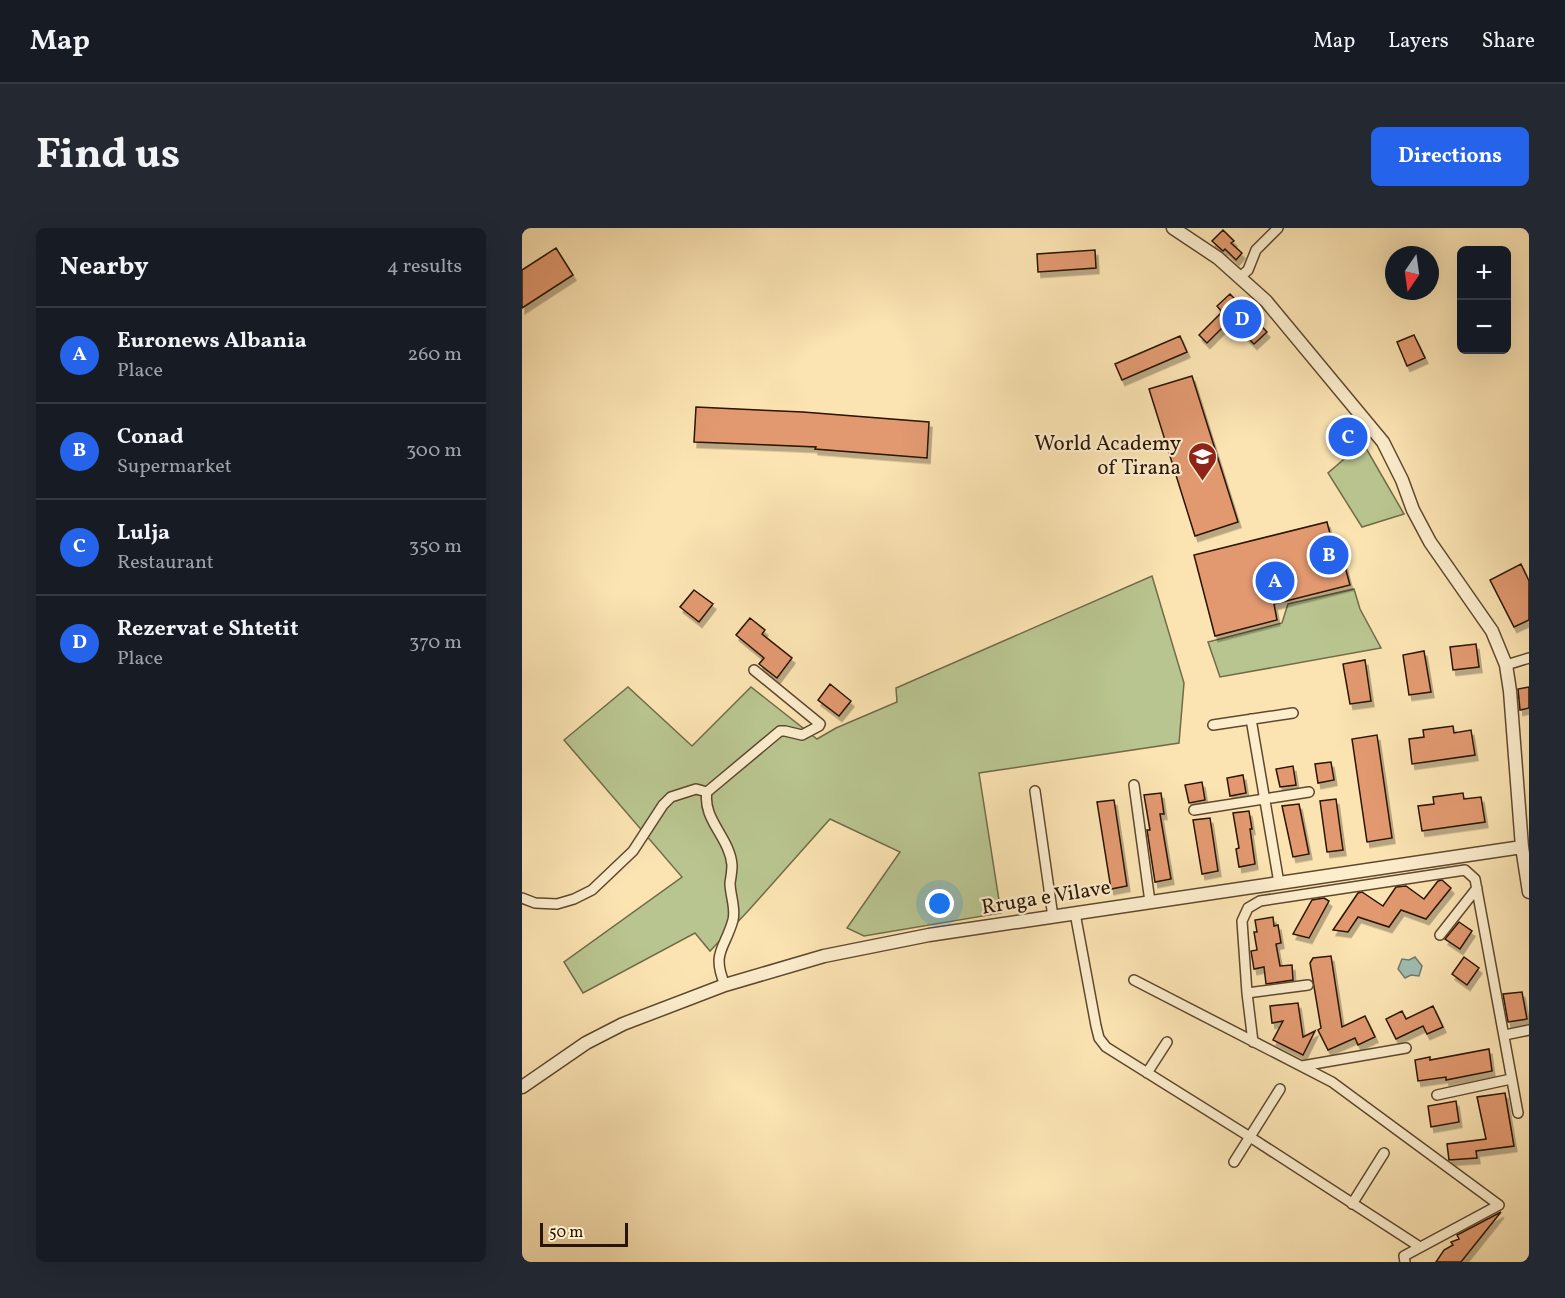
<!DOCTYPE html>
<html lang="en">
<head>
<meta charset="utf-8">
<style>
  body { margin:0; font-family:Vollkorn,serif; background:#242831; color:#f1f3f6 }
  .controls { position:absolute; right:18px; top:18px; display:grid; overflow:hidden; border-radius:9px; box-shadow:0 6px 24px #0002 }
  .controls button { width:54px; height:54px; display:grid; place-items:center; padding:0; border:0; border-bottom:2px solid #363941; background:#171b24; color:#f1f3f6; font:30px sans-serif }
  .compass { position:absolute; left:863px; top:18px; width:54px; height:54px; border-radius:50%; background:#171b24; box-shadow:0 6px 24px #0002; rotate:193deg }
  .scale { position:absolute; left:18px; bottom:15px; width:88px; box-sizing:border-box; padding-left:6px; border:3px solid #291401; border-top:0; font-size:16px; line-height:21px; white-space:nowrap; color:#291401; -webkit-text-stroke:4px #fcedcd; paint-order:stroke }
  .you { position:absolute; left:418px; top:676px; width:21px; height:21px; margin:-15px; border:4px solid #fff; border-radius:50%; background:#1a73e8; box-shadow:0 0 0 9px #1a73e833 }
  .badge { display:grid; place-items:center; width:39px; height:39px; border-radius:50%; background:#2563eb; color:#fff; font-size:20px; font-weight:700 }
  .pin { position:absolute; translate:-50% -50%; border:3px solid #fff; box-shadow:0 2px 6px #0006 }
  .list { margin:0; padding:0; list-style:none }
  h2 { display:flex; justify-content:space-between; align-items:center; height:78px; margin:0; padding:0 24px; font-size:26px }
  h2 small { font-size:20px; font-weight:400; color:#9ea1a6 }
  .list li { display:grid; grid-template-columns:39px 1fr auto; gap:18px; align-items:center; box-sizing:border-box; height:96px; padding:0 24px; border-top:2px solid #363941 }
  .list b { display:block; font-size:22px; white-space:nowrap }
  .list p { margin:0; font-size:20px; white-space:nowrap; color:#9ea1a6 }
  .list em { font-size:20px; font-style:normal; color:#9ea1a6 }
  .map { position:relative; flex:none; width:1007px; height:1034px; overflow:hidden; border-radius:9px }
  header { display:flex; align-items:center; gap:36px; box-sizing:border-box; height:84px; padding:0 30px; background:#171b24; border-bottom:2px solid #363941 }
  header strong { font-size:28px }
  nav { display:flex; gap:33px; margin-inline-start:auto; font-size:21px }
  .intro { display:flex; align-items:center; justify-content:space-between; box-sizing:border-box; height:144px; padding:0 36px }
  h1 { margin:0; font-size:42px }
  .button { padding:15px 27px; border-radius:9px; background:#2563eb; color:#fff; font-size:21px; font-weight:700 }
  main { display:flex; gap:36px; padding:0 36px }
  aside { flex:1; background:#171b24; border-radius:9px; box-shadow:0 6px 24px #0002 }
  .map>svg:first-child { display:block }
  .green { fill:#b9c590; stroke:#716c48; stroke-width:1.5 }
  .water { fill:#a0bdb3; stroke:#70796c; stroke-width:1.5 }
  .building { fill:#e29970; stroke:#291401; stroke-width:1.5; filter:url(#shadow) }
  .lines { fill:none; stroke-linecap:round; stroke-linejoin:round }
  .minor-casing { stroke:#5e482d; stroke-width:12 }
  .tertiary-casing { stroke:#5e482d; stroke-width:15 }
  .minor { stroke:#fcedcd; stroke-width:9 }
  .tertiary { stroke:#fcedcd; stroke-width:12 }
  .labels { text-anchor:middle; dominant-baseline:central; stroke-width:4.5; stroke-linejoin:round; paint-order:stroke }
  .poi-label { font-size:21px; fill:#291401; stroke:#fcedcd; text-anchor:end }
  .street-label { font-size:21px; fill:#291401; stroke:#fcedcd }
</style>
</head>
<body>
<header>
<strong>Map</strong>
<nav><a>Map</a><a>Layers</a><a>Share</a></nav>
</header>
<div class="intro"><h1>Find us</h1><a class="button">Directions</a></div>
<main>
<aside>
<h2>Nearby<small>4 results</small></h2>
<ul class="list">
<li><span class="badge">A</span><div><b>Euronews Albania</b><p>Place</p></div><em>260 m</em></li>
<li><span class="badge">B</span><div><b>Conad</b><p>Supermarket</p></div><em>300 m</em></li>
<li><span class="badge">C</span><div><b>Lulja</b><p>Restaurant</p></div><em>350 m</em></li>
<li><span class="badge">D</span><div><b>Rezervat e Shtetit</b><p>Place</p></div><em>370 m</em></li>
</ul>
</aside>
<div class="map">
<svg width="1007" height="1034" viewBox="0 0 1007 1034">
  <defs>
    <filter id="shadow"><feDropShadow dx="3" dy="5.5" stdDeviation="0" flood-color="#0004"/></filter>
  </defs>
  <rect width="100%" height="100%" fill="#fbe3b2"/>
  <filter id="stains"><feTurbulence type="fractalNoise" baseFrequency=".00333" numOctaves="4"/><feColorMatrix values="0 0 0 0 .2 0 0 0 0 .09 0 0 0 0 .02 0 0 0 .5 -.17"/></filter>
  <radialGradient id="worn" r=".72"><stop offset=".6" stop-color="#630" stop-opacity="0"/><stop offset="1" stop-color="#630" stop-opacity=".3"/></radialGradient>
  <path class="green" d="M841,215l41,71 -42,13 -34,-54z
    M630,348l32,107 -5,60 -200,30 22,140 -137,23 -17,-8 53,-76 -70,-33 -82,92 -38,40 -15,-18 -112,60 -19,-31 118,-85 -118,-137 64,-53 64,59 59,-59 66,52 19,-11 61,-26 -1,-14z
    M832,361l6,20 21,39 -161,29 -12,-35 74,-19 6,-19z"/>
  <path class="water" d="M893,729l7,9 -3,10 -8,-1 -6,3 -7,-9 4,-10 7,1z"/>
  <path class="building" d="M701,2l11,11 -3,2 11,10 -6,7 -11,-11 -2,2 -11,-10z
    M34,20l17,27 -51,33v-38z
    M573,22l1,18 -58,4 -1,-18z
    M708,66l37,38 -13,12 -24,-24 -23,23 -8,-8 23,-23 -5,-6z
    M892,107l11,23 -18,8 -10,-24z
    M658,108l7,16 -65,28 -7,-16z
    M670,148l46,146 -43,14 -46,-147z
    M174,179l107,5 126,10 -2,36 -112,-9 1,-2 -122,-5z
    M805,294l11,43 6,-2 6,22 -76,19 3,16 -62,16 -21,-81z
    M999,336l8,17v39l-15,7 -24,-47z
    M172,362l19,14 -14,18 -19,-15z
    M228,390l15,12 -3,4 30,24 -15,20 -18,-14 5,-6 -28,-23z
    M954,416l3,23 -26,3 -3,-23z
    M902,423l7,41 -22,3 -6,-40z
    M843,432l6,41 -21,3 -7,-40z
    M308,456l21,17 -12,15 -21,-16z
    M1007,459v21l-9,2 -2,-21z
    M931,498l1,7 17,-3 4,25 -63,9 -3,-25 15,-2 -1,-7z
    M855,507l15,103 -25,4 -15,-103z
    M809,534l3,18 -16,3 -3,-19z
    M771,538l3,19 -16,2 -4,-18z
    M721,547l3,18 -16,3 -3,-18z
    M680,554l3,18 -16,3 -4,-18z
    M639,565l3,21h-4l11,65 -16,3 -8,-52h3l-6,-35z
    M941,565l1,6 17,-2 4,25 -63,9 -4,-25 16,-2 -1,-7z
    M814,571l7,51 -16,2 -7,-51z
    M592,572l13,86 -16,3 -14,-87z
    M777,576l10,50 -16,3 -11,-51z
    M727,583l3,18h-2l5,35 -16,3 -3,-18 3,-1 -6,-35z
    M688,590l8,53 -16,3 -9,-54z
    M920,652l9,8 -25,31 -25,-9 -12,17 -31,-10 -10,15 -15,-2 25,-37 4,-1 21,14 13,-19 10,-1 18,13 14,-18z
    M802,670l5,3 -20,37 -16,-4 19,-34z
    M751,689l1,9 4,-1 3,18 -5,1 4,22 12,-1 1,15 -27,4 -2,-17 -10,2 -3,-18 6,-1 -3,-18h3l-2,-12z
    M937,694l13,9 -12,18 -15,-10z
    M809,728l11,71 23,-11 10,21 -17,8 -3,-7 -27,12 -10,-20 3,-2 -11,-65 3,-5z
    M942,729l15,11 -12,17 -15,-11z
    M1000,764l5,27 -19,3 -5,-28z
    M776,775l5,34 12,-6 -12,24 -30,-15 10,-19 -11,2 -2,-17z
    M911,778l10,21 -16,7 -4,-8 -27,13 -10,-20 16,-8 4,8z
    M967,821l3,22 -46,9v-3l-28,4 -3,-21 15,-3v3z
    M983,865l9,53 -38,5 1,7 -28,2 -2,-16 39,-5 -9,-42z
    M934,873l3,21 -28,5 -3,-21z
    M979,984l-40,50h-25l8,-12 9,-5 -2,-3 8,-3 -2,-4z"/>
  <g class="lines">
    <defs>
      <path id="minor" d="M718,49l8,-7 8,-20 22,-22
        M984,437l23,-7
        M729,491l28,164
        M691,497l80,-12
        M612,557l16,117
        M513,563l18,126
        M672,582l115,-18
        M0,670l13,5 22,1 17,-5 18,-9 41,-39 30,-46 8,-8 25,-8 11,3
        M553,685l21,113 3,12 7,9 144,90 170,110
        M918,707l37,-47
        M612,752l198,102 167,123 -95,51 1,6
        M203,757c-14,-33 0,-36 8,-65 3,-12 -3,-25 -3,-37 1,-6 2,-12 2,-18 -2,-27 -30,-46 -25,-73l73,-61h5l17,4 17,-9 1,-2 -66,-54
        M725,765l61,-8
        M983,807l24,-5
        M731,814l-6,-49 -5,-72 6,-13 12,-7 205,-31 10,9 43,234
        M780,838l104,-18
        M625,845l20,-31
        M915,867l74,-16
        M712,934l46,-73
        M830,976l32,-51"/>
      <path id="tertiary" d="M651,0l45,30 48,43 117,141 19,38 11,30 17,32 62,89 14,34 4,26 12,156 7,45
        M0,859l64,-44 37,-19 102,-39 99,-29 105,-21 593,-88"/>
    </defs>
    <use href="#minor" class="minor-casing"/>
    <use href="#tertiary" class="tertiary-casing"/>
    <use href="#minor" class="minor"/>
    <use href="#tertiary" class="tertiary"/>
  </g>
  <defs>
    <symbol id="school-pin" viewBox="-11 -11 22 30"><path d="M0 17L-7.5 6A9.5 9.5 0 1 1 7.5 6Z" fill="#8f2418" stroke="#fcedcd"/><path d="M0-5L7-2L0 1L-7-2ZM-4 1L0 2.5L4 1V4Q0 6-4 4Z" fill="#fff"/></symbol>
  </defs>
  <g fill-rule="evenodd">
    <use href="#school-pin" x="664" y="212" width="33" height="45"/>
  </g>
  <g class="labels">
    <g class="poi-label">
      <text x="659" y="216">World Academy<tspan x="659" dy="24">of Tirana</tspan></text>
    </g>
    <g class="street-label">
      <text transform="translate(524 670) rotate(-9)">Rruga e Vilave</text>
    </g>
  </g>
  <rect width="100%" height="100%" filter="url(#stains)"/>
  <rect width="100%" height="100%" fill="url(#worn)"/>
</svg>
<div class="controls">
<button>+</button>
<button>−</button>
</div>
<svg class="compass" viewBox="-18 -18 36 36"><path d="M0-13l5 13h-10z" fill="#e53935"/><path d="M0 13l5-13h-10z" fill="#9ea1a6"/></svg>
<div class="scale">50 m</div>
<div class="you"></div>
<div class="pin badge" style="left:753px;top:353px">A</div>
<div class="pin badge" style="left:807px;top:327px">B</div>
<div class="pin badge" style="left:826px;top:209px">C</div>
<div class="pin badge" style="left:720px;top:91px">D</div>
</div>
</main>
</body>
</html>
